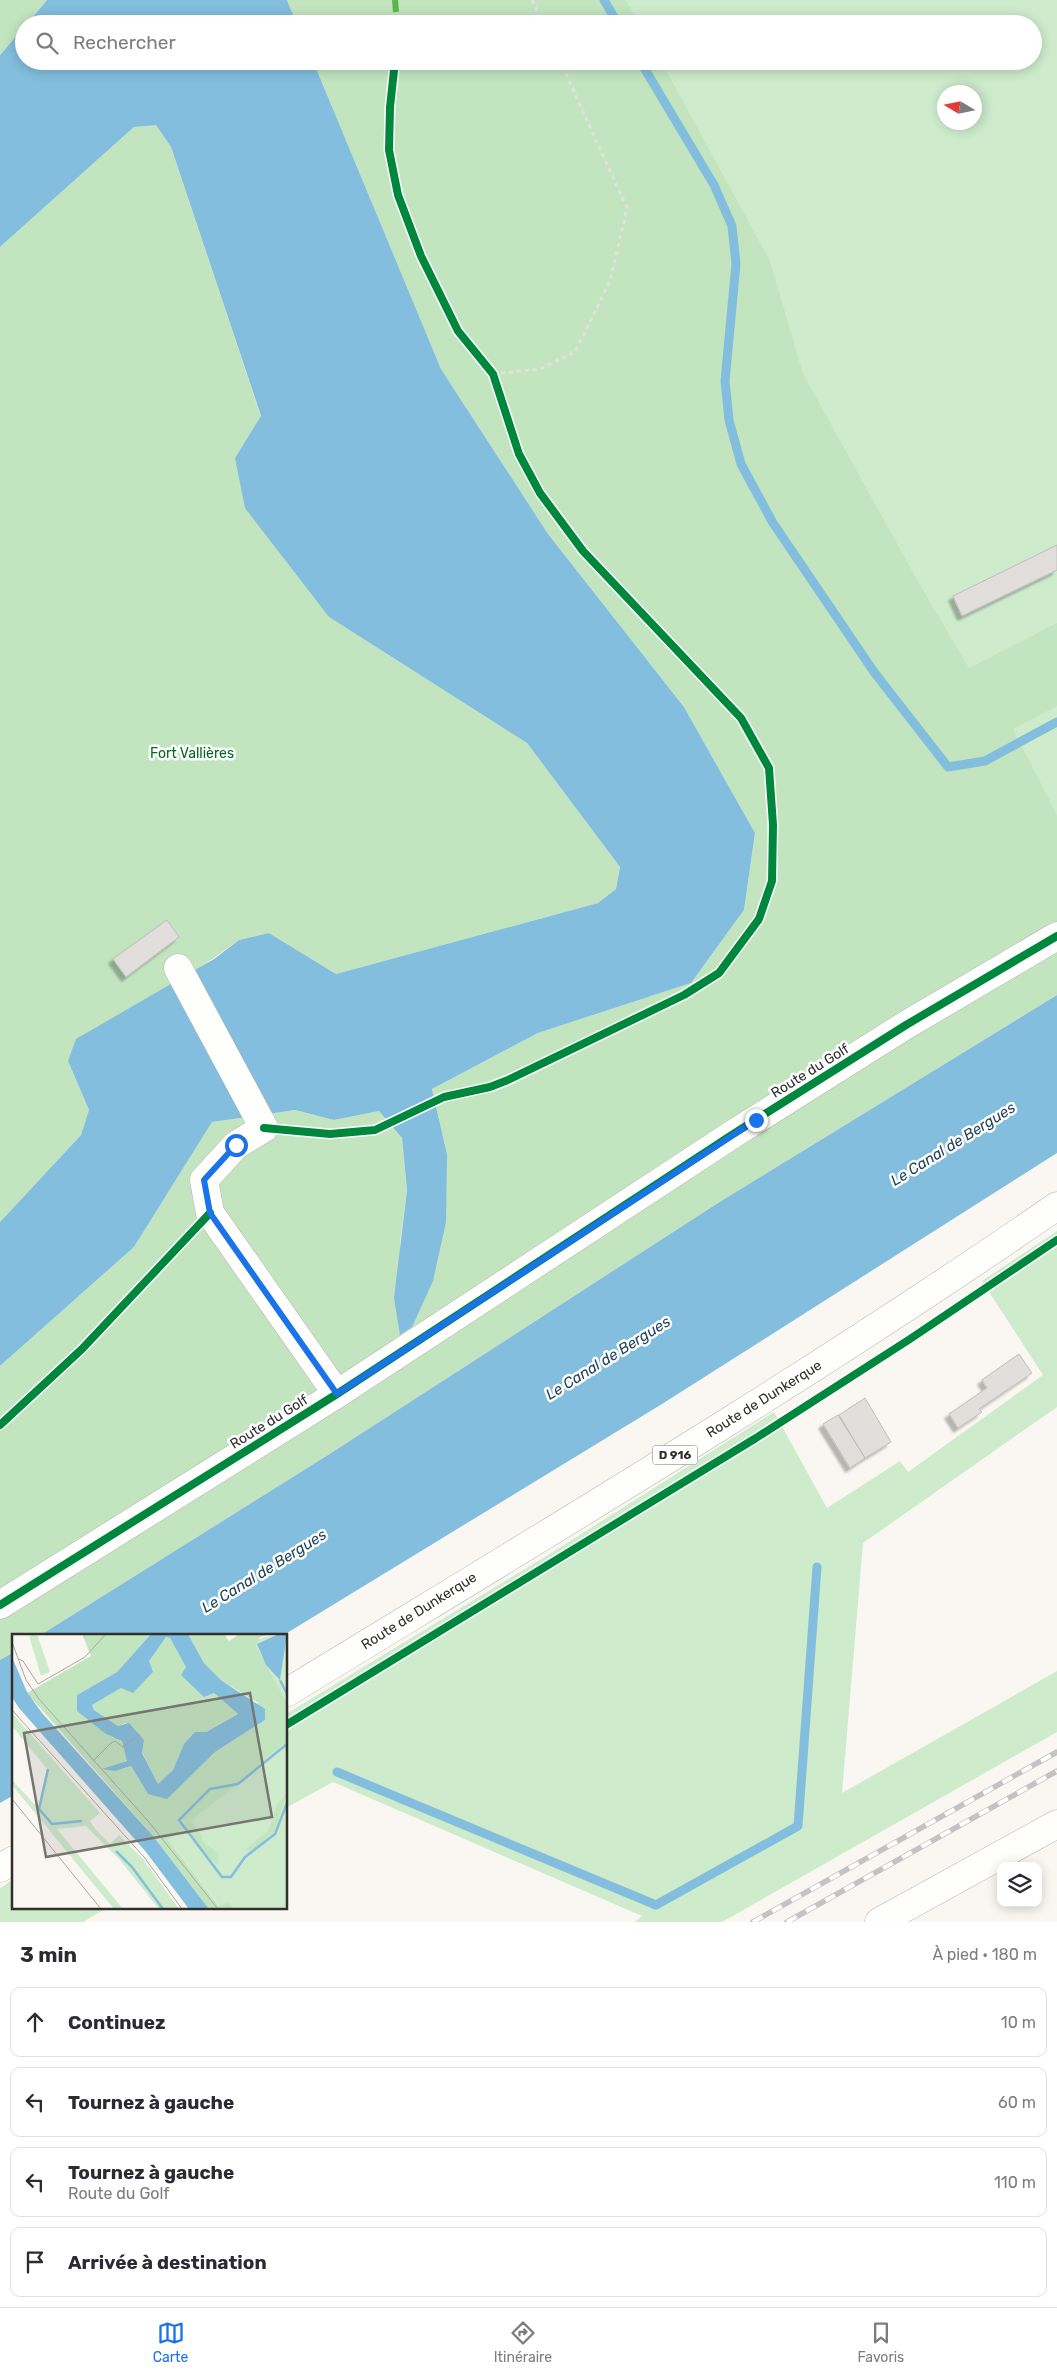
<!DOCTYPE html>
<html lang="fr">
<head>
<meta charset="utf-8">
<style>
  body { margin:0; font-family:Rubik,sans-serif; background:#f7f7f7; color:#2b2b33 }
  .controls { position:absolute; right:15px; bottom:15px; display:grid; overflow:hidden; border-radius:10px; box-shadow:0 2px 12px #0003 }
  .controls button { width:45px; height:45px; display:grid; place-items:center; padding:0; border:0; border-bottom:1px solid #e1e1e2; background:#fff; color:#2b2b33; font:25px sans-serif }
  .compass { position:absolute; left:937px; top:85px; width:45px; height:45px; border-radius:50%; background:#fff; box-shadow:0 2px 12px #0003; rotate:280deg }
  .stop { position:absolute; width:15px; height:15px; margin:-11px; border:4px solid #1a73e8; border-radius:50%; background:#fff }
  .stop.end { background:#1a73e8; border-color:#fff; box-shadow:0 1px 5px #0008 }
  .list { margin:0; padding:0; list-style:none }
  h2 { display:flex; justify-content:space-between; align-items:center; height:65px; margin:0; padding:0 20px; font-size:21px }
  h2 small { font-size:16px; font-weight:400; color:#7c7c81 }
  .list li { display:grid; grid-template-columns:32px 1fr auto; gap:15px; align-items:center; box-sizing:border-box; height:70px; margin:0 10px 10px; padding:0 10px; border:1px solid #e1e1e2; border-radius:10px }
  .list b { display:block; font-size:19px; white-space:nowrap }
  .list p { margin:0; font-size:16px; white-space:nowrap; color:#7c7c81 }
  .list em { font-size:16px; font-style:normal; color:#7c7c81 }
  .icon { flex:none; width:28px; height:28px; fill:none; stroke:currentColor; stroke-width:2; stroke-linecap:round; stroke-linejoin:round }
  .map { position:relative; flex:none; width:1057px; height:1922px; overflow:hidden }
  .search { position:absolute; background:#fff; box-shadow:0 2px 12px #0003; left:15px; right:15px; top:15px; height:55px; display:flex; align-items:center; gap:12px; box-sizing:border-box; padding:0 18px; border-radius:28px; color:#7c7c81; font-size:19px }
  .sheet { height:385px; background:#fff }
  nav { display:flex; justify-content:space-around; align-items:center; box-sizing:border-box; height:70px; border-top:1px solid #e1e1e2; background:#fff; font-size:14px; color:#7c7c81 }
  nav a { display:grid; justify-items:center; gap:2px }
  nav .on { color:#1a73e8 }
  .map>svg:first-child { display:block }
  .green { fill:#ceebcc; fill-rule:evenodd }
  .forest { fill:#c2e5c0 }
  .water { fill:#83bede }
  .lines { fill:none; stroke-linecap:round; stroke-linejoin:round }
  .stream { stroke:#83bede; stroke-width:9 }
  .building { fill:#e1dedb; stroke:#c1bebb; filter:url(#shadow) }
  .minor-casing { stroke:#b7b4b1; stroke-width:29 }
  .major-casing { stroke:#b7b4b1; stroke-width:29 }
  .path { stroke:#e2e1df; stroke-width:3; stroke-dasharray:4 4; stroke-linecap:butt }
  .minor { stroke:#fefefd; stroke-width:28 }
  .major { stroke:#fefefd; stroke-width:28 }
  .rail-casing { stroke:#c4c2c2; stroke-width:5.5 }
  .rail { stroke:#fff; stroke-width:4; stroke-dasharray:11; stroke-linecap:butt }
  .quiet { stroke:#58b947; stroke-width:6; stroke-dasharray:12 6; stroke-linecap:butt }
  .cycleway-casing { stroke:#fff; stroke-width:11 }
  .cycleway { stroke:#00873e; stroke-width:8 }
  .route { stroke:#1a73e8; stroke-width:6 }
  .labels { text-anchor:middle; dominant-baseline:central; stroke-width:5; stroke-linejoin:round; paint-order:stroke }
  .shield { fill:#fff; stroke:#6f6d6b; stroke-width:1 }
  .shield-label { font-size:12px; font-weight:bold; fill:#312f2c }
  .park-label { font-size:14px; fill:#03691d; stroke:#fff }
  .street-label { font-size:14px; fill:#312f2c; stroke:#fff }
  .water-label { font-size:15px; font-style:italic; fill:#22465b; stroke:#fff }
  .inset-river { fill:none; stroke:#83bede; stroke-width:2.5 }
  .inset-road { fill:none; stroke:#aaa7a3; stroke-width:1 }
  .view { fill:#777571; fill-opacity:0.15; stroke:#777571; stroke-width:2.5 }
  .inset-edge { fill:none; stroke:#312f2c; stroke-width:2.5 }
</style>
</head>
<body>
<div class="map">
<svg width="1057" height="1922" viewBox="0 0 1057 1922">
  <defs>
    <filter id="shadow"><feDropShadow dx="-4.5" dy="4.5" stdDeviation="1" flood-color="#0004"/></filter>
  </defs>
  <rect width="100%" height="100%" fill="#faf7f2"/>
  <path class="green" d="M584,0h473v914l-440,-853h416v-37h-436zM944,92h30v30h-30z
    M1057,1231v176l-194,136 -21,250 215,-122v61l-335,190h-87l7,-6 -309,-134 -47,26v-94l262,-159 226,-143 53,96 73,-47 8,11 135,-97 -61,-94z
    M14,1879v29h93l-24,14h-83v-34z"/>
  <path class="forest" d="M0,0h47l-20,24h-3v3l-24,28z
    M287,0h339l13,24h-342z
    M313,61h348l109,200 33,113 117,211 49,83 88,-45v83l-44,23 44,86v180l-339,208 -390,252 -289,181h-25v16l-14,8v-294l134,-119 78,-125 83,-12 39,10 45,-9 23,27 5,52 -7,54v91l12,-8 35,-173 -15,-65 106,-56 153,-50 53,-73 11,-77 -71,-126 -136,-173 -107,-165z
    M156,124l15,23 90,270 -26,41 94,159 198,126 93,124 -4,22 -18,14 -262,71 -67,-41 -30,7 -171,121 21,49 -8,25 -81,87v-975l134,-120z"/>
  <path class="water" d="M47,0h240l10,24h-270z
    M24,27v34h289l128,308 107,165 136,173 71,126 -11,77 -53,73 -153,50 -106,56 15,65 -1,68 -13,59 -21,46 -12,8 -6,-37 13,-108 -5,-52 -23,-27 -45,9 -39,-10 -83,12 -78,125 -134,119v-144l81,-87 8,-25 -21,-49 8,-22 138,-80 25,-19 30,-7 67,41 262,-71 18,-14 4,-22 -93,-124 -198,-126 -84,-109 -10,-50 26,-42 -90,-269 -15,-22 -22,2 -134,120v-192z
    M1057,995v158l-395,251 -380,232h-243l289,-181 390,-252z
    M14,1652v143l-14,8v-143z"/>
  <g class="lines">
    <path class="stream" d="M604,0l14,24
      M640,61l74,124 18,41 4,38 -11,117 4,39 12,44 32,59 101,149 74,95 37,-6 72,-39
      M337,1772l319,133 142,-79 19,-259"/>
  </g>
  <path class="building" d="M1057,545v25l-95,46 -9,-20z
    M167,920l12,17 -53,40 -13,-18z
    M1019,1354l13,19 -53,36 3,3 -24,16 -9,-14 38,-26 -5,-8z
    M865,1398l26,44 -26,16 -26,-43z
    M838,1415l27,43 -15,10 -27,-44z"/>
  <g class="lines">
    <defs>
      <path id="minor" d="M178,968l86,160 -28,17 -32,35 6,33 127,181
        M0,1605l337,-211 393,-258 176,-111 151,-89
        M879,1922l178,-98"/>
      <path id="major" d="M286,1693c260,-159 521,-314 771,-487
        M0,1868l14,-8"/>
    </defs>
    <use href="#minor" class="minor-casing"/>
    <use href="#major" class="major-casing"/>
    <path class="path" d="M532,0l11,24
      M493,374l47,-5 35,-17 35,-71 17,-73 -67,-147"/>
    <use href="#minor" class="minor"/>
    <use href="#major" class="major"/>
    <defs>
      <path id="rail" d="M753,1922l304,-170
        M787,1922l270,-151"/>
    </defs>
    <use href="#rail" class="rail-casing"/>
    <use href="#rail" class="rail"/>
    <path class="quiet" d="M395,0l2,24"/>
    <defs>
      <path id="cycleway" d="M264,1128l66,6 45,-4 69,-33 46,-10 18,-7 176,-85 35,-22 40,-54 13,-38 1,-56 -4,-57 -28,-50 -158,-167 -43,-58 -21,-39 -26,-80 -35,-43 -37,-75 -23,-61 -9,-45 1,-43 5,-46
        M0,1425l82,-76 128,-136
        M0,1605l337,-211 393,-258 176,-111 151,-89
        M286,1725l470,-287 154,-99 147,-99"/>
    </defs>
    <use href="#cycleway" class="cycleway-casing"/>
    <use href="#cycleway" class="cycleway"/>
  </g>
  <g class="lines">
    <path class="route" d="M236,1145l-32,35 6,33 127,181 419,-274"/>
  </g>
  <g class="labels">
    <rect class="shield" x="652.5" y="1445.5" width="45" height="19" rx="4"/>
    <g class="shield-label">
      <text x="675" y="1455">D 916</text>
    </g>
    <g class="park-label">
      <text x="192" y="753">Fort Vallières</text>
    </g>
    <g class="street-label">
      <text transform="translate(810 1071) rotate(-32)">Route du Golf</text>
      <text transform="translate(764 1399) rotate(-32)">Route de Dunkerque</text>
      <text transform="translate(269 1422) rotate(-32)">Route du Golf</text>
      <text transform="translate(419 1611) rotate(-32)">Route de Dunkerque</text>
    </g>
    <g class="water-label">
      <text transform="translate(953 1144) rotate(-32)">Le Canal de Bergues</text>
      <text transform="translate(608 1358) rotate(-32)">Le Canal de Bergues</text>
      <text transform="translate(264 1571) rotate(-32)">Le Canal de Bergues</text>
    </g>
  </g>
  <g transform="translate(12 1634)">
    <rect width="275" height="275" fill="#faf7f2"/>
    <path d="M25,0l13,38 -9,4 -12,-40zM275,0v68l-31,-56 1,-6 7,-3zM0,79l88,100 -10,8 6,9 14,14 9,-9 24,24 36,50h-20l-40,-50 -33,-33 -29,3 66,80h-9l-102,-124v-5l26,28 9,-39 -35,-43zM275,106v169h-65l-54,-69 -4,-17z" fill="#ceebcc"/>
    <path d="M70,0h69l-34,38 -40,23 29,39 16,7 5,19 -9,5 5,4 8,-3 17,28 50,-26 17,-16 50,-32 -8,-18 -35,-21 -18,-18 -16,-29h36l5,7 10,-7h32l-11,3 -4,9 31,56v54l-4,-12 -18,15v5l-74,56 12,17 -2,3 18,14 -1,11 -14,-12 -19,-26 -17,13 51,66 9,-4 6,7h-25l-56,-73 -126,-143 64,-37zM154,3l4,1 17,29 -5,7 32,19 24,21 -54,30 -11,26 -15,14 -16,-32 2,-12 -18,-17 -8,3 -24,-16 -2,-5 29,-17 27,-27zM275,159l-13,39 -22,19 -7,-1 23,-19 9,-26z" fill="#c2e5c0"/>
    <path d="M139,0h37l16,29 18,18 43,28v11l-50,32 -48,47 -19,-5 -17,-28 -16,5 -13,-2 25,-8 -5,-20 -16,-7 -29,-23v-16l40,-23zM154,3l4,1 16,29 -5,8 23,22 10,-4 24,21 -32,18h-11l-11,12 -11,26 -15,14 -16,-31 2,-13 -15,-17 -11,3 -24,-16 -2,-5 29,-17 12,5 20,-21 -4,-11zM267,0h8l-7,46 -14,-15 -9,-21zM0,23l15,35 15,21 111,123 56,73h-20l-43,-57 -127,-144 -7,-11z" fill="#83bede" fill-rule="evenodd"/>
    <path class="inset-river" d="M268,46l7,14M275,110l-49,40 -28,5 -31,31 43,57h9l14,-20 30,-23 12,-31M36,135l-9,40 13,15 30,-3M104,217l16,16 31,42"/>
    <path class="inset-road" d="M0,8l14,38 13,19 109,122 70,88M7,25l4,2 15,23 47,-27 21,-23M0,76l132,147 38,52M81,127l18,-18 4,-2 8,6 17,-13M0,165l89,110"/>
    <path class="view" d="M238,59l22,124 -226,40 -22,-124z"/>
    <rect width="275" height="275" class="inset-edge"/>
  </g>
</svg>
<div class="controls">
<button><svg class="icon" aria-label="layers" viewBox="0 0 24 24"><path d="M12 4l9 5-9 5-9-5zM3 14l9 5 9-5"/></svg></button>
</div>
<svg class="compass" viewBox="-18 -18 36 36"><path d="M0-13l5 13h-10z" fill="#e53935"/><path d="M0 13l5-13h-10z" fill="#7c7c81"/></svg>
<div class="stop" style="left:236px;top:1145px"></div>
<div class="stop end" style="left:756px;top:1120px"></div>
<div class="search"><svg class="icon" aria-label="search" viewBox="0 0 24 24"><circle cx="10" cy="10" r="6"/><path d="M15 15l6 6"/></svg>Rechercher</div>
</div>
<section class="sheet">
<h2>3 min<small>À pied · 180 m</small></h2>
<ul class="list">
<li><svg class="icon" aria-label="ahead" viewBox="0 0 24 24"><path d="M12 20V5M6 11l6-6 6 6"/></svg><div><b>Continuez</b></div><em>10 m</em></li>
<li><svg class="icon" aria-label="left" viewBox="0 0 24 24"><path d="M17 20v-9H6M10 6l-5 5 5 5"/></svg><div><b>Tournez à gauche</b></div><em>60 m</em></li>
<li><svg class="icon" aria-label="left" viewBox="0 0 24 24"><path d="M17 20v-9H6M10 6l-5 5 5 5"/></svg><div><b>Tournez à gauche</b><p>Route du Golf</p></div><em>110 m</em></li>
<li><svg class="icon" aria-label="arrive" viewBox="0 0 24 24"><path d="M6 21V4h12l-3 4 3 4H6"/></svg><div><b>Arrivée à destination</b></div></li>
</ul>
</section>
<nav>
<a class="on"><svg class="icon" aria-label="map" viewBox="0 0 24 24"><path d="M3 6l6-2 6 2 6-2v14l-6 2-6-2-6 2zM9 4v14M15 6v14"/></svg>Carte</a>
<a><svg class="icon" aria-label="directions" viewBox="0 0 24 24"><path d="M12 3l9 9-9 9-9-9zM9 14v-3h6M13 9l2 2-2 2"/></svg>Itinéraire</a>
<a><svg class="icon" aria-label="saved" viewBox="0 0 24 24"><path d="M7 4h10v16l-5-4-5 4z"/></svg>Favoris</a>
</nav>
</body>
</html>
